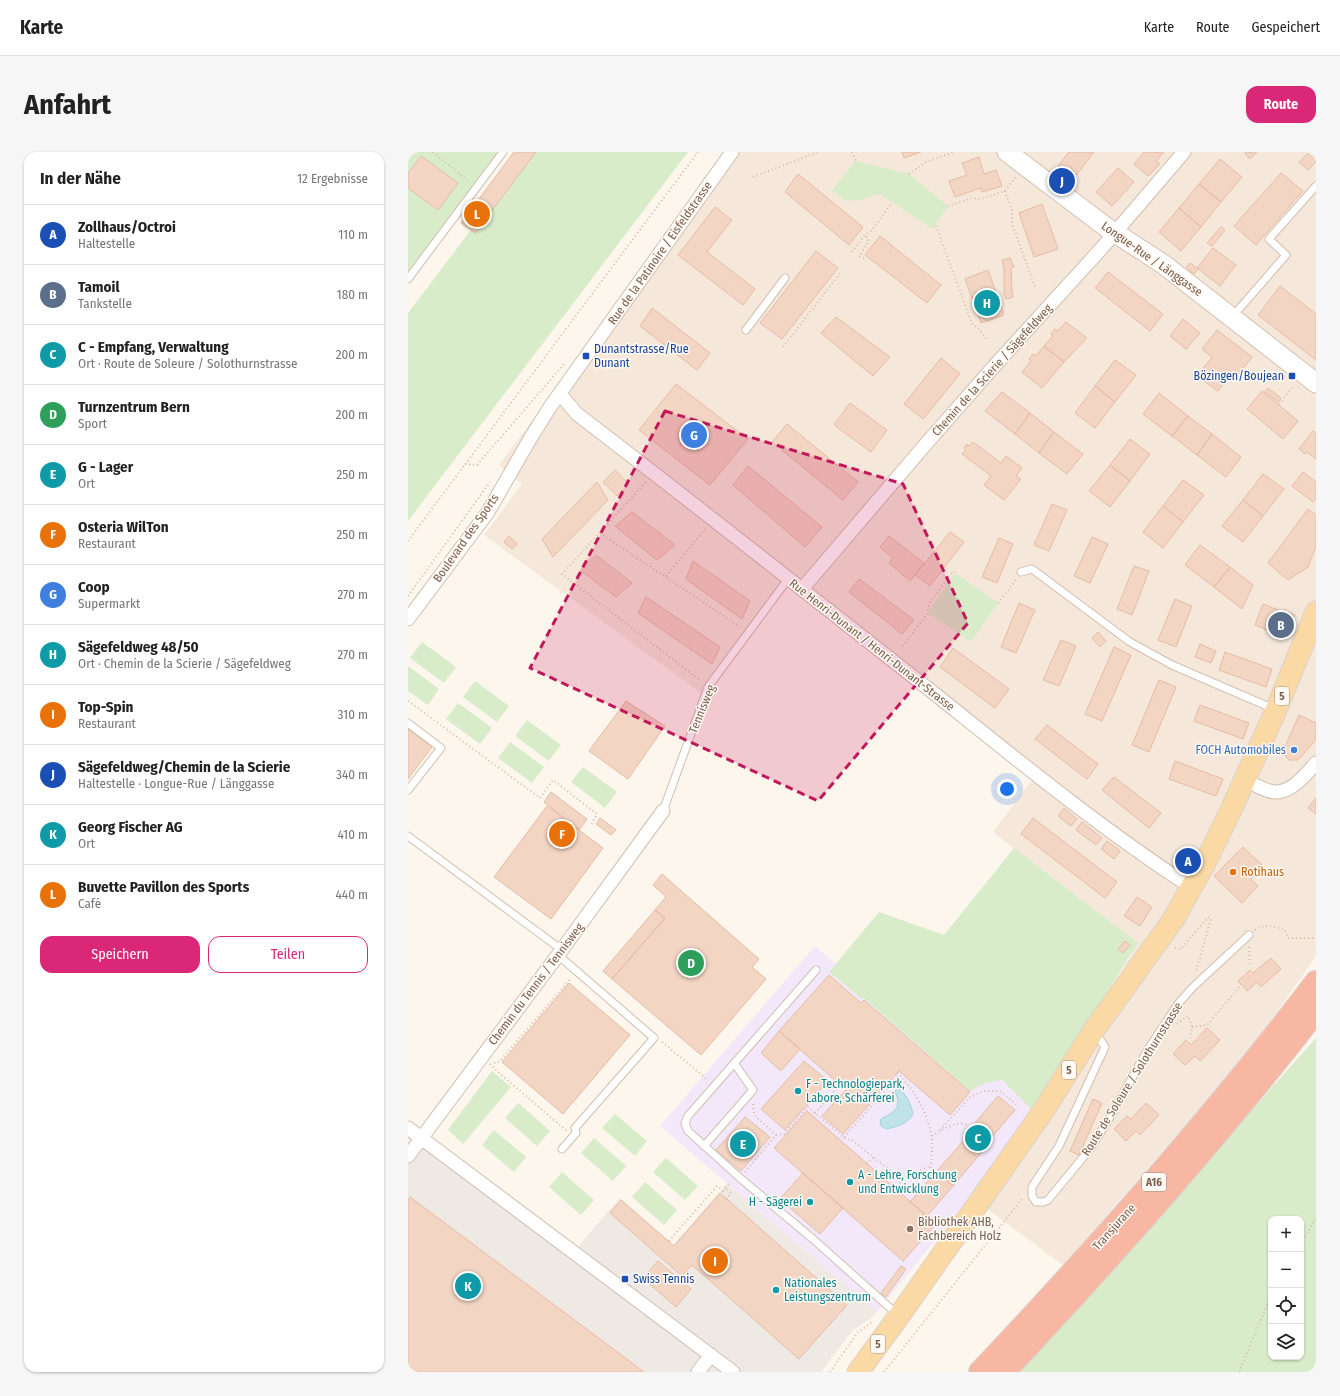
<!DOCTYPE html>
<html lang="de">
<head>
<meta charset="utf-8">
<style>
  body { margin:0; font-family:"Fira Sans Condensed",sans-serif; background:#f6f6f6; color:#222 }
  .controls { position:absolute; right:12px; bottom:12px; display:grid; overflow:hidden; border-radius:8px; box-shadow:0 1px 3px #0004 }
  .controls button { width:36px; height:36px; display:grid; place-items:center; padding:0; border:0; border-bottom:1px solid #e0e0e0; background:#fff; color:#222; font:20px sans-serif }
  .you { position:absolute; left:599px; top:637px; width:14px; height:14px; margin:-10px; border:3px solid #fff; border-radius:50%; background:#1a73e8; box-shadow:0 0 0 6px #1a73e833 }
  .badge { display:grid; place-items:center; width:26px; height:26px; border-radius:50%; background:#db2777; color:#fff; font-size:13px; font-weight:700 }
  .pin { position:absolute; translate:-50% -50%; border:2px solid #fff; box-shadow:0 1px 4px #0006 }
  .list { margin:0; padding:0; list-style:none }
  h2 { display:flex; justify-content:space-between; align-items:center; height:52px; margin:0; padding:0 16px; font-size:17px }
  h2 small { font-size:13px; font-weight:400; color:#767676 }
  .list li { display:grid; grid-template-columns:26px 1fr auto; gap:12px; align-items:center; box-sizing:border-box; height:60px; padding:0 16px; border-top:1px solid #e0e0e0 }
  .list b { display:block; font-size:15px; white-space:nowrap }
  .list p { margin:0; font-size:13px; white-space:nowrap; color:#767676 }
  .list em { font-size:13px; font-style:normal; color:#767676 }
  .actions { display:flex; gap:8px; padding:12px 16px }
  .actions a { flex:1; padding:9px 0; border:1px solid #db2777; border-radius:12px; text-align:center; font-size:14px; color:#db2777 }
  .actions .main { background:#db2777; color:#fff }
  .icon { flex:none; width:22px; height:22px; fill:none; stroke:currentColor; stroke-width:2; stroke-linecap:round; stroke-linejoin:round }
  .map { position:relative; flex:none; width:908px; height:1220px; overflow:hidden; border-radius:12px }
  header { display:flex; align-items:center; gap:24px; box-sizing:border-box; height:56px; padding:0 20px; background:#fff; border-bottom:1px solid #e0e0e0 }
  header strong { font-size:19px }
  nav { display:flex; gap:22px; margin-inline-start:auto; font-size:14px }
  .intro { display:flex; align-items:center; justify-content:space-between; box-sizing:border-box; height:96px; padding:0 24px }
  h1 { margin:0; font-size:28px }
  .button { padding:10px 18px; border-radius:12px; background:#db2777; color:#fff; font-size:14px; font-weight:700 }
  main { display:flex; gap:24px; padding:0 24px }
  aside { flex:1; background:#fff; border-radius:12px; box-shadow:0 1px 3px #0004 }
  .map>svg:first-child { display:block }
  .residential { fill:#f5e8da }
  .industrial { fill:#efe9e4 }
  .education { fill:#f3e8fa }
  .green { fill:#d8ecc9; fill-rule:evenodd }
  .water { fill:#bfe3e8; stroke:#a5d3da }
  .building { fill:#f3d5c3; stroke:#e6bba3 }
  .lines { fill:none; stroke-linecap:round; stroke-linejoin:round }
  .lane-casing { stroke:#d1beb0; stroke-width:9 }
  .street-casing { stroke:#d1beb0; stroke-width:15 }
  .secondary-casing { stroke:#d6c0b0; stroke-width:21 }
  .primary-casing { stroke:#dad1cd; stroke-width:23 }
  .highway-casing { stroke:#dad1cd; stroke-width:24 }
  .path { stroke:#d9b8a5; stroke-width:2; stroke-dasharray:1 3; stroke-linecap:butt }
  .lane { stroke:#fff; stroke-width:7 }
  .street { stroke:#fff; stroke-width:13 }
  .secondary { stroke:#fff; stroke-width:19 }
  .primary { stroke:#fbd9a5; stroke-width:21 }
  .highway { stroke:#f7b7a3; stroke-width:22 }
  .marked { fill:#c2185b; fill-opacity:0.2; stroke:#c2185b; stroke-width:3; stroke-dasharray:8 5; stroke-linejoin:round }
  .transit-dot { fill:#1a4fb4; stroke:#fffaf3; stroke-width:1.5 }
  .shop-dot { fill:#3f7fe0; stroke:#fffaf3; stroke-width:1.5 }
  .food-dot { fill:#e8710a; stroke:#fffaf3; stroke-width:1.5 }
  .culture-dot { fill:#0f9aa8; stroke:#fffaf3; stroke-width:1.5 }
  .education-dot { fill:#8d6e63; stroke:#fffaf3; stroke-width:1.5 }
  .labels { text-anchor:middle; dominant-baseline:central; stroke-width:3; stroke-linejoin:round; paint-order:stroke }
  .shield { fill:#fffaf3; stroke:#a28b7f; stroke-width:1 }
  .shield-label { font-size:11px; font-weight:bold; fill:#7a5c4d }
  .street-label { font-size:12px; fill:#7a5c4d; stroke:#fffaf3 }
  .transit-label { font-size:12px; fill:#164399; stroke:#fffaf3; text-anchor:start }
  .shop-label { font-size:12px; fill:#366cbe; stroke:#fffaf3; text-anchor:end }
  .food-label { font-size:12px; fill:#c56008; stroke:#fffaf3; text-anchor:start }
  .culture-label { font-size:12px; fill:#0d838f; stroke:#fffaf3; text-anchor:start }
  .education-label { font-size:12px; fill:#785e54; stroke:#fffaf3; text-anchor:start }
</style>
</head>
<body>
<header>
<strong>Karte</strong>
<nav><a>Karte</a><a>Route</a><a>Gespeichert</a></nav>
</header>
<div class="intro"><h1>Anfahrt</h1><a class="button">Route</a></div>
<main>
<aside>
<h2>In der Nähe<small>12 Ergebnisse</small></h2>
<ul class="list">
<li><span class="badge" style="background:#1a4fb4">A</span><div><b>Zollhaus/Octroi</b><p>Haltestelle</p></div><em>110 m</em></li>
<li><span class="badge" style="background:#5c6f8a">B</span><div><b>Tamoil</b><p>Tankstelle</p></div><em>180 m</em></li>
<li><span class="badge" style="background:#0f9aa8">C</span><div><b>C - Empfang, Verwaltung</b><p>Ort · Route de Soleure / Solothurnstrasse</p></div><em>200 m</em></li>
<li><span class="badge" style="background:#2e9e5b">D</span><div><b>Turnzentrum Bern</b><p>Sport</p></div><em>200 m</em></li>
<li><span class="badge" style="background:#0f9aa8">E</span><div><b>G - Lager</b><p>Ort</p></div><em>250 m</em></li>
<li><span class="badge" style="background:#e8710a">F</span><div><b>Osteria WilTon</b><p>Restaurant</p></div><em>250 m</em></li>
<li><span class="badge" style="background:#3f7fe0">G</span><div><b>Coop</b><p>Supermarkt</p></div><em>270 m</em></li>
<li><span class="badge" style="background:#0f9aa8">H</span><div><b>Sägefeldweg 48/50</b><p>Ort · Chemin de la Scierie / Sägefeldweg</p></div><em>270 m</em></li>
<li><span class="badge" style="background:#e8710a">I</span><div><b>Top-Spin</b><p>Restaurant</p></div><em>310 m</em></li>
<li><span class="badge" style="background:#1a4fb4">J</span><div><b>Sägefeldweg/Chemin de la Scierie</b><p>Haltestelle · Longue-Rue / Länggasse</p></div><em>340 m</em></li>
<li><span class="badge" style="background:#0f9aa8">K</span><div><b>Georg Fischer AG</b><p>Ort</p></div><em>410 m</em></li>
<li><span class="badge" style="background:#e8710a">L</span><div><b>Buvette Pavillon des Sports</b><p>Café</p></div><em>440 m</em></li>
</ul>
<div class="actions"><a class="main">Speichern</a><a>Teilen</a></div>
</aside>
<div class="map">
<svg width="908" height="1220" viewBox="0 0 908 1220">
  <rect width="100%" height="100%" fill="#fdf6ec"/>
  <path class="residential" d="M325,0h583v804l-68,98 -185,211 -77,-57 152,-265 -145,-111 43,-57 -247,-196 -81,108 -7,6 -217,-158 38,-51 -23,-19z"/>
  <path class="industrial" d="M13,986l152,114 47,-54 53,47 54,-61 150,128 -7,7 -17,11 -32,42h-413v-220z"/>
  <path class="education" d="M407,794l21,18 -7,8 33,27 2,-2 121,86 17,-3 31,31 -60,83 -96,118 -217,-186z"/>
  <path class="green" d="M0,0h95l-95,127z
    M122,0h158l-280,369v-208z
    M448,9l53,13 39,32 -15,23 -53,-35 -21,6 -13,1 -14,-11z
    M547,421l43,30 -27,39 -43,-29z
    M14,490l34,25 -12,16 -34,-25z
    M0,514l31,23 -11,16 -20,-14z
    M67,529l34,25 -12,16 -34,-25z
    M50,551l34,25 -12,16 -34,-25z
    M119,568l34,25 -12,16 -34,-25z
    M102,590l34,25 -12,16 -34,-25z
    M175,615l34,25 -12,16 -34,-26z
    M606,696l124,95 -105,168 -31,-31 -17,3 -15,8 -106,-93 -2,1 -33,-27 50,-60 65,23z
    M908,886v334h-301l48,-51zM863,1067h30v138h-30z
    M84,919l19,16 -48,57 -15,-14z
    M110,951l32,28 -13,15 -32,-28z
    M207,962l32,27 -12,15 -33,-28z
    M86,978l32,27 -12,15 -32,-27z
    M186,986l32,28 -13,15 -32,-28z
    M258,1006l32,28 -13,14 -32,-28z
    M154,1020l32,28 -13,15 -32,-28z
    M237,1030l32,28 -13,15 -32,-28z"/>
  <path class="water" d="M489,937h3c7,7 11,15 13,25 -5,10 -17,13 -27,15l-6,-4 1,-6 9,-5 7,-6 1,-8 -3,-9z"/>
  <path class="building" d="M106,0h22l-61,81 -14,-10z
    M494,0h19l-17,6z
    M661,0h25l-20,26 -16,-12z
    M736,0h20l-8,9 4,3 -12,12 -14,-12z
    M838,0h11l-7,7 -5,-5z
    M901,0h6l1,1v9l-8,8 -9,-8z
    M13,4l37,27 -20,27 -30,-22v-15z
    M571,5l5,17 12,-4 6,16 -20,6 -1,-4 -26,9 -6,-16 18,-6 -5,-12z
    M812,7l22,18 -21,25 -22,-18z
    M710,16l16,14 -22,24 -16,-14z
    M873,21l22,18 -47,54 -22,-19z
    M390,22l65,53 -14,18 -64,-53z
    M791,32l22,18 -20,25 -22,-19z
    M634,52l16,45 -24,8 -15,-44z
    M307,55l17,13 -25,32 48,37 -12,16 -65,-50z
    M771,56l22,19 -20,24 -22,-19z
    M813,75l4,3 -13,16 -5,-3z
    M472,84l61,49 -14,18 -62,-48z
    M805,96l23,17 -16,21 -23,-18z
    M408,99l22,17 -56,71 -22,-16z
    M602,106l4,9 -3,1 1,23 1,6 -7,2 -2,-5v-25l-2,-9z
    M782,111l8,6 -4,5 -8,-7z
    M580,118l16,45 -23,8 -16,-44z
    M700,120l55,42 -13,17 -55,-43z
    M872,134l36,28v46l-58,-45z
    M244,156l58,45 -13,17 -57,-44z
    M428,165l54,40 -17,19 -52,-43z
    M775,167l17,14 -14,16 -16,-13z
    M658,170l21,16 -23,24 -20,-16 9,-10 -2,-2 4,-5 3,2z
    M809,178l35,27 -15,19 -5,-4 -14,19 -21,-15 15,-19 -10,-8z
    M636,194l20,16 -22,26 -20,-16 9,-11 -2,-2 4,-5 3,2z
    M533,206l19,16 -37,45 -19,-15z
    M707,208l21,15 -21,27 -20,-16z
    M268,232l72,55 -38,46 -71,-55z
    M687,234l20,16 -20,26 -20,-15z
    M860,236l13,10 -3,4 -13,-10z
    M854,239l36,30 -15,18 -36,-30z
    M594,240l28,21 -15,21 -30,-23z
    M751,241l29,23 -16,20 -29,-22z
    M442,251l37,27 -16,22 -37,-27z
    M622,261l24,19 -15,21 -24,-19z
    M780,264l24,18 -15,21 -25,-19z
    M379,272l71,58 -15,18 -71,-58z
    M905,279l3,2v26l-9,-7 -2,2 -6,-5z
    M646,280l29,22 -16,20 -28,-21z
    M804,282l29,23 -15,20 -29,-22z
    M722,287l20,15 -20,27 -20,-16z
    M565,290l28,21 5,-7 16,12 -6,8 5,3 -17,21 -20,-15 7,-9 -29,-22 4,-4 -2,-2 1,-2 2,-2 2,2z
    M702,313l20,16 -20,26 -21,-16z
    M340,314l74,61 -17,20 -72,-62z
    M207,318l14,14 -12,12 -14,-14z
    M895,320l13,10v17l-3,3 -21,-16z
    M855,322l21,15 -21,27 -20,-16z
    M775,328l21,15 -21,27 -20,-16z
    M189,330l11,18 -55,57 -11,-18z
    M835,348l20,16 -20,26 -21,-16z
    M644,352l15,6 -18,41 -15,-6z
    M755,354l20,16 -20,26 -20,-16z
    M900,357l8,6v31l-8,21 -20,13 -20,-17z
    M224,360l43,33 -18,15 -42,-34z
    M542,380l14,10 -34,44 -15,-11z
    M101,384l8,8 -5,5 -8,-7z
    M481,384l35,27 -14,18 -21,-18 4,-5 -13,-11z
    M684,385l16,7 -18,39 -16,-7z
    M591,386l14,6 -16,39 -15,-6z
    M792,393l30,22 -16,20 -29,-22z
    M188,403l36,28 -16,14 -36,-27z
    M285,409l57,40 -8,18 -56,-40z
    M726,414l15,5 -17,44 -15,-6z
    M822,415l23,18 -11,24 -28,-22z
    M451,427l55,41 -12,14 -53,-42z
    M238,445l74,50 -8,17 -74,-51z
    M767,447l17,7 -16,41 -18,-7z
    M611,451l16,7 -19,43 -15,-6z
    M855,452l15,6 -9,21 -14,-6z
    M876,458l11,5 -10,23 -16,-7 7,-16z
    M690,480l8,9 -6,6 -8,-9z
    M653,488l15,6 -17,40 -16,-6z
    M792,492l16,7 -5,12 -16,-6z
    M706,495l17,8 -29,66 -17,-7z
    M545,496l56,41 -14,19 -55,-41z
    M817,500l47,17 -6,18 -47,-17z
    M751,528l17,7 -27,65 -17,-7z
    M218,549l39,25 -37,53 -39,-28z
    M792,553l49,18 -6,16 -49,-18z
    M891,563l17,8v17l-18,20h-9l-3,-3 -2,-4v-4z
    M639,573l51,39 -11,15 -52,-40z
    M0,577l24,18 -24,32z
    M767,609l48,18 -7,17 -47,-17z
    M706,625l47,36 -12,15 -47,-38z
    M143,640l36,27 -7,10 -2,-1h-1l-33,-26z
    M908,646v16l-8,-6z
    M139,654l56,42 -52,71 -57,-42z
    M656,656l13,11 -6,7 -13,-10z
    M192,666l16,12 -5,5 -15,-11z
    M625,666l84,64 -12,16 -84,-64z
    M674,670l20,16 -6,7 -20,-15z
    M699,689l13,10 -6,8 -13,-10z
    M835,695l20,19 -12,13 7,7 -16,17 -28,-27z
    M254,722l97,85 -7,8 14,12 -65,76 -89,-76 53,-61 -10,-8 11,-13 -13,-12z
    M729,745l15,10 -12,19 -16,-10z
    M247,758l10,8 -53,61 -9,-8z
    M717,789l5,4 -7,8 -5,-4z
    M863,806l10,11 -20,18 -4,-5 -10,9 -9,-10 12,-11 3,3z
    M421,823l32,28 3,-3 106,92 -20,23 -51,-44 -56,63 -21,-18 24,-26 -67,-59z
    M161,831l61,52 -67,79 -61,-52z
    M799,876l13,12 -20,21 -5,-5 -10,9 -12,-11 13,-14 5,5z
    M371,879l21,18 -19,22 -20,-18z
    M396,909l24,20 -43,49 -24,-21z
    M590,944l17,14 -30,35 2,1 -34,40 -16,-15 34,-39 -2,-2z
    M685,947l9,4 -23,52 -9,-4z
    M738,951l13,12 -19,20 -4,-4 -10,10 -12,-12 13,-13 4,3z
    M399,959l129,113 -33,37 -129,-113z
    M337,965l25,20 -29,34 -25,-21z
    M529,1019l16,15 -26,30 -17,-14z
    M395,1021l40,35 -23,26 -40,-35z
    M312,1041l127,112 -48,54 -107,-94 -10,11 -72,-63 11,-13 53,46z
    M2,1045l234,175h-236v-172z
    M250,1109l33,28 -15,18 -33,-29z
    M493,1114l5,3 -20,28 -5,-4z"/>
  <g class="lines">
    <defs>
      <path id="lane" d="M0,127l95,-127
        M825,164l53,-61 -17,-16 47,-53
        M338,178l39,-52
        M613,420l11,-3 98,73 42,23 102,44
        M0,571l33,25 -33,42
        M255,659l45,-124 80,-108
        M0,684l154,114
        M150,803l96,83 -79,90 1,5 -14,16
        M408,818l-128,146 -3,7 3,8 52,47 73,61 85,76
        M687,880l10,15 -46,99 -27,41v9l4,6h7l5,-2 42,-51 20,-32 37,-66 31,-47 14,-16 57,-53
        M296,994l49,-56 -19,-27"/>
      <path id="street" d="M152,242l17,20c119,91 236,184 353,276 85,68 170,138 261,197
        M394,437l123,-144 72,-82 104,-114 83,-97
        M0,467l80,-107 42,-73 20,-32 182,-255
        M837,628c9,4 20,11 29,12 18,1 31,-17 42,-29
        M0,976l325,244
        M0,1004l150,-201 105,-144
        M290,1220l13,-17"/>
      <path id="secondary" d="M599,0l99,75 57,37 153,119"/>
      <path id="primary" d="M450,1220l41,-56 145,-206 50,-80 79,-110 32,-57 27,-55 44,-98 40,-98"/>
      <path id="highway" d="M572,1220c118,-125 232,-253 336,-390
        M596,1220c109,-116 215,-235 312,-361"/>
    </defs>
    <use href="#lane" class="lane-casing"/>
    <use href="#street" class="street-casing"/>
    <use href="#secondary" class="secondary-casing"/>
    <use href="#primary" class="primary-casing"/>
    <use href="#highway" class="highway-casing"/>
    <path class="path" d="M25,0l36,30
      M444,0l4,9
      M501,22l17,-12 28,-10
      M345,25l65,-25
      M597,39l7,19v14l23,63
      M540,54l24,-8 9,1 24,-8 11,-14
      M528,74l36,98 7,5 9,12
      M444,100l13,-17 6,-4 21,-28
      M456,106l-5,-2 10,-15 -4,-6
      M375,195l58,-75
      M871,252l15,-19
      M57,312l12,1 88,-102
      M238,330l-84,92 139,107
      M192,381l140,94
      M0,389l290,-389
      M258,424l40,-48
      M0,444l82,-114
      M590,451l18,-23
      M495,494l25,-33 1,-9 24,-33 2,2
      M0,549l132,97 13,-18 44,34 -6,11
      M847,778c9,-7 21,-3 30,0l3,8h28
      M841,795l1,17
      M767,796l6,1 27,-32 3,2 -15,52
      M769,872l11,-8 4,11 -2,11
      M784,875l15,-2 34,-40
      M254,890l46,38
      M86,911l6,-2 71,-83
      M82,912l9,9 68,58
      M489,921c17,15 32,43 35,65 1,14 -2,27 -1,40
      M407,961l25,-28
      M532,978l29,-32 14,-7h17l18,15
      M368,983l8,-1 24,-27 38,32 6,1 49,39 29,-13
      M524,984c7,-5 25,-15 33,-12 2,1 3,3 5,4
      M436,985l55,-62
      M459,1012l7,-7
      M337,1020l31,-37 -22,-20 -1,-12
      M490,1039l3,-12
      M318,1047l5,-6 -6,-5 6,-6
      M261,1089l48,-55 6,5 2,-3
      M893,1092l15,-26
      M422,1220l28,-40 16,-11
      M476,1220l139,-174
      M831,1220l32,-77"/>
    <use href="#lane" class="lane"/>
    <use href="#street" class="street"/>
    <use href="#secondary" class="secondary"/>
    <use href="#primary" class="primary"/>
    <use href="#highway" class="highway"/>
  </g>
  <path class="marked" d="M257,259l238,73 65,139 -150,178 -288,-133z"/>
  <g class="transit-dot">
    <rect x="174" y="200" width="8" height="8" rx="2"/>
    <rect x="880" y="220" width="8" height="8" rx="2"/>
    <rect x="213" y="1123" width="8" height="8" rx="2"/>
  </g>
  <circle class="shop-dot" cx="886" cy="598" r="4"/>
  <circle class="food-dot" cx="825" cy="720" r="4"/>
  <g class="culture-dot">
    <circle cx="390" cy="939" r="4"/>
    <circle cx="442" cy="1030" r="4"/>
    <circle cx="402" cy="1050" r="4"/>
    <circle cx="368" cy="1138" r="4"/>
  </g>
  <circle class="education-dot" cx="502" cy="1077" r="4"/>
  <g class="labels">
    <g class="shield">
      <rect x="867" y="535" width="14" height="18" rx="3"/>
      <rect x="654" y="909" width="14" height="18" rx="3"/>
      <rect x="734" y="1021" width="24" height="18" rx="3"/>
      <rect x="463" y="1183" width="14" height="18" rx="3"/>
    </g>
    <g class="shield-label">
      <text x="874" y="544">5</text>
      <text x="661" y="918">5</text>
      <text x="746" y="1030">A16</text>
      <text x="470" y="1192">5</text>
    </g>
    <g class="street-label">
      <text transform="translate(252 101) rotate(-55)">Rue de la Patinoire / Eisfeldstrasse</text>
      <text transform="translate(744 107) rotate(35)">Longue-Rue / Länggasse</text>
      <text transform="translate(584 218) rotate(-48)">Chemin de la Scierie / Sägefeldweg</text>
      <text transform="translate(58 386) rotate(-55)">Boulevard des Sports</text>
      <text transform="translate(464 493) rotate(38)">Rue Henri-Dunant / Henri-Dunant-Strasse</text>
      <text transform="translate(294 557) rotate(-68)">Tennisweg</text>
      <text transform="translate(128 832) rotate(-53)">Chemin du Tennis / Tennisweg</text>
      <text transform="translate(724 927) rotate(-58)">Route de Soleure / Solothurnstrasse</text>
      <text transform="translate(706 1075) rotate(-48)">Transjurane</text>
    </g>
    <g class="transit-label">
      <text x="186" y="197">Dunantstrasse/Rue<tspan x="186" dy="14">Dunant</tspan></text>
      <text x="876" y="224" text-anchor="end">Bözingen/Boujean</text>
      <text x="225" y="1127">Swiss Tennis</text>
    </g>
    <g class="shop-label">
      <text x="878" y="598">FOCH Automobiles</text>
    </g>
    <g class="food-label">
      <text x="833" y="720">Rotihaus</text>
    </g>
    <g class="culture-label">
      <text x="398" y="932">F - Technologiepark,<tspan x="398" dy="14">Labore, Schärferei</tspan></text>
      <text x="450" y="1023">A - Lehre, Forschung<tspan x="450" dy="14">und Entwicklung</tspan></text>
      <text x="394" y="1050" text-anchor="end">H - Sägerei</text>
      <text x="376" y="1131">Nationales<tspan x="376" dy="14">Leistungszentrum</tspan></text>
    </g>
    <g class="education-label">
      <text x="510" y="1070">Bibliothek AHB,<tspan x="510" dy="14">Fachbereich Holz</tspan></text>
    </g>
  </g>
</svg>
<div class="controls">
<button>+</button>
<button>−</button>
<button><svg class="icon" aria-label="locate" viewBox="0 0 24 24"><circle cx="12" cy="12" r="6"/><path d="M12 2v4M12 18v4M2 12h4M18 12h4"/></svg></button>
<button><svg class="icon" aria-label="layers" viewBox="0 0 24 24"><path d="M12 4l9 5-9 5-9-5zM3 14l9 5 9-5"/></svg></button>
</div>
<div class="you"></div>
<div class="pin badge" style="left:780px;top:709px;background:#1a4fb4">A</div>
<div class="pin badge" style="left:873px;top:473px;background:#5c6f8a">B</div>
<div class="pin badge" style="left:570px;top:986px;background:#0f9aa8">C</div>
<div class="pin badge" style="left:283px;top:811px;background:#2e9e5b">D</div>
<div class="pin badge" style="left:335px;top:992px;background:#0f9aa8">E</div>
<div class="pin badge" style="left:154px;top:682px;background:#e8710a">F</div>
<div class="pin badge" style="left:286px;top:283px;background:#3f7fe0">G</div>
<div class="pin badge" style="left:579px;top:151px;background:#0f9aa8">H</div>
<div class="pin badge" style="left:307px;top:1109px;background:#e8710a">I</div>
<div class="pin badge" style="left:654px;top:29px;background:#1a4fb4">J</div>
<div class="pin badge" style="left:60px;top:1134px;background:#0f9aa8">K</div>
<div class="pin badge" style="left:69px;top:62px;background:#e8710a">L</div>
</div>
</main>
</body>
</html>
